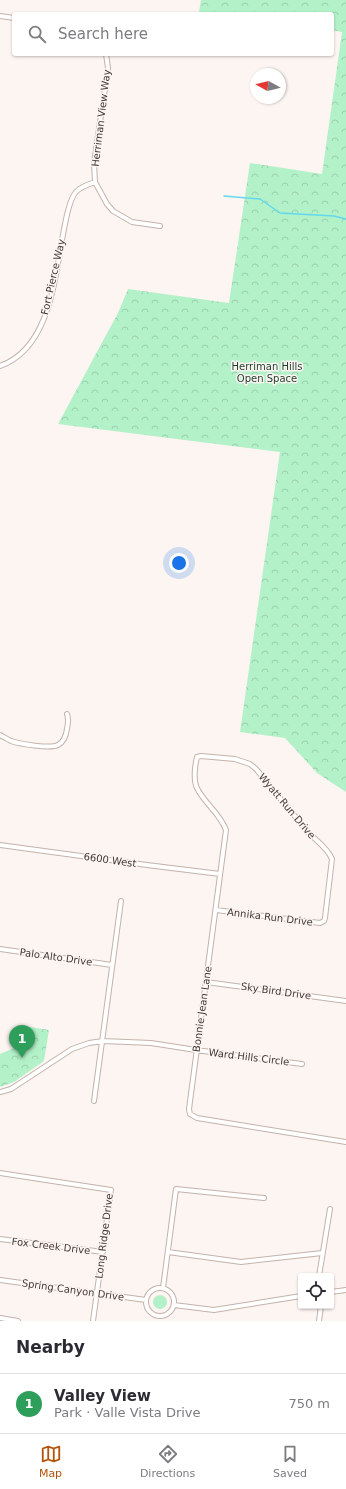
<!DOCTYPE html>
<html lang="en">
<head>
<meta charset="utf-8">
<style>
  body { margin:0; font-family:"DejaVu Sans",sans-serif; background:#f7f7f7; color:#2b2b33 }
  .controls { position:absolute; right:12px; bottom:12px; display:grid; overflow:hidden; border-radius:4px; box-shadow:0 1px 3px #0004 }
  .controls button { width:36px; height:36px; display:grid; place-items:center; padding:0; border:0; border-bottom:1px solid #e1e1e2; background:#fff; color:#2b2b33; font:20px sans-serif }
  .compass { position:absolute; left:250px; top:68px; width:36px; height:36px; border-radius:50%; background:#fff; box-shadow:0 1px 3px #0004; rotate:278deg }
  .you { position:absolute; left:179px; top:563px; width:14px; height:14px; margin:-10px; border:3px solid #fff; border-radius:50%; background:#1a73e8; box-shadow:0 0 0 6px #1a73e833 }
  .badge { display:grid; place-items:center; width:26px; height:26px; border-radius:50%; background:#b45309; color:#fff; font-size:13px; font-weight:700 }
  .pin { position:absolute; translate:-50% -33px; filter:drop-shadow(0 1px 2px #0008) }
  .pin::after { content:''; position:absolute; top:21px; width:14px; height:12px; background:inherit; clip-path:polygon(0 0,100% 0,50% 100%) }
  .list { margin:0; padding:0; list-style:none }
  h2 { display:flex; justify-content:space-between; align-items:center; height:52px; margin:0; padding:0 16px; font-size:17px }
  h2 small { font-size:13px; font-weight:400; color:#7c7c81 }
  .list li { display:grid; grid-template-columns:26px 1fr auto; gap:12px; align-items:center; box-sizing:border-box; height:60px; padding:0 16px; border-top:1px solid #e1e1e2 }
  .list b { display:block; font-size:15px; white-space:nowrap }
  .list p { margin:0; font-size:13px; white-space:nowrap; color:#7c7c81 }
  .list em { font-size:13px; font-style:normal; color:#7c7c81 }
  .icon { flex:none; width:22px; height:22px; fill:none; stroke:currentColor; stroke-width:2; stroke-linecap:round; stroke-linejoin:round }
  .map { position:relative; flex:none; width:346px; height:1321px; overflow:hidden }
  .search { position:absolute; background:#fff; box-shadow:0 1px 3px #0004; left:12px; right:12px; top:12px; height:44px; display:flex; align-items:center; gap:10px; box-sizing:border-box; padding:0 14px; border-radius:4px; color:#7c7c81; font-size:15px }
  .sheet { height:112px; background:#fff }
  nav { display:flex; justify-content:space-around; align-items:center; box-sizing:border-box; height:56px; border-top:1px solid #e1e1e2; background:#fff; font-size:11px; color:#7c7c81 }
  nav a { display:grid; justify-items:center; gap:2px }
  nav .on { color:#b45309 }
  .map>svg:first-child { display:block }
  .park { fill:url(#park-crowns) }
  .garden { fill:#b3f1c9 }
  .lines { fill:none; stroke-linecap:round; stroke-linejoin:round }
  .stream { stroke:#63d8ed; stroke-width:1.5 }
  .minor-casing { stroke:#c4b2aa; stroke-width:6 }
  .minor { stroke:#fff; stroke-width:4 }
  .labels { text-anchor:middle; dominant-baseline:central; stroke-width:3; stroke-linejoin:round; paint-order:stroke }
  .street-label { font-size:10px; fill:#413936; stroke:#fdf5f2 }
  .park-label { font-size:10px; fill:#1a3d28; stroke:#fdf5f2 }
</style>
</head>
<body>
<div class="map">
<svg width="346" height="1321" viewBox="0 0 346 1321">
  <defs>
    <pattern id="park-crowns" width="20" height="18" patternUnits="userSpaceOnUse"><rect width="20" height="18" fill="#b3f1c9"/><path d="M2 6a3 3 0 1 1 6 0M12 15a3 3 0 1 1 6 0" fill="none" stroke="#9bcfad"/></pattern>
  </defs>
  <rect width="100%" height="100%" fill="#fdf5f2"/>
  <path class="park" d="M201,0h145v792l-29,-19 -32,-35 -45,-6 40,-280 -222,-28 60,-111 10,-24 101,14 21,-140 72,11 20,-142 -10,-2v-16h-116l-17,-2z
    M24,1026l25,4 -5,31 -30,21 -14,5v-33l21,-9z"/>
  <path class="garden" d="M153 1302a7 7 0 1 1 14 0a7 7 0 1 1-14 0Z"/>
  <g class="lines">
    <path class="stream" d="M224,196l36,3 20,14 54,3 12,3"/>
    <defs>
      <path id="minor" d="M0,16l14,2
        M106,54l2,14 -14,95 1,19 12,22 6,7 19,11 28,4
        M0,366c51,-18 55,-91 64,-137 2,-9 5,-30 12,-37 4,-5 13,-8 19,-10
        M0,735c4,2 7,4 11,6 9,3 39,8 47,4 6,-3 8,-9 9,-16 1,-5 2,-10 0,-15
        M0,845l147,20 73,9
        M216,910l104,13 4,-2 1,-3 7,-59c-5,-12 -17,-19 -25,-28l-51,-62 -6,-5 -15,-5 -34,-3 -4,1c-2,8 -4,23 0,31 7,15 23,25 29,42l-37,279 1,5 7,4 149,24
        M0,949l112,16
        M206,982l140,19
        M0,1092l11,-3 61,-40 17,-6 14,-2 48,2 45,7 106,14
        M94,1101l27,-200
        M0,1173l111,17 -18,131
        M0,1239l103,13
        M168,1252l73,10 81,-9
        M319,1276l11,-67
        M0,1280l146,20
        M163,1288l13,-99 88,9
        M146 1302a14 14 0 1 1 28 0a14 14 0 1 1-28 0Z
        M331,1292l15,-2
        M174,1305l40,5 87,-14
        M0,1318l18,3
        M319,1321l2,-15"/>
    </defs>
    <use href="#minor" class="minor-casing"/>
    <use href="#minor" class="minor"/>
  </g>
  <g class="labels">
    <g class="street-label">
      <text transform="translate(101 118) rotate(-83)">Herriman View Way</text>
      <text transform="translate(53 277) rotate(-77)">Fort Pierce Way</text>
      <text transform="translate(287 806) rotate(50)">Wyatt Run Drive</text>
      <text transform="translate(110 860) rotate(8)">6600 West</text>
      <text transform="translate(270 917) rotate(7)">Annika Run Drive</text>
      <text transform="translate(56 957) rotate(8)">Palo Alto Drive</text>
      <text transform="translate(276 991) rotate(8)">Sky Bird Drive</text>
      <text transform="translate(202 1009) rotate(-82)">Bonnie Jean Lane</text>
      <text transform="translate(249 1057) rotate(7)">Ward Hills Circle</text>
      <text transform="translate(104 1236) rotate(-83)">Long Ridge Drive</text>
      <text transform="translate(51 1246) rotate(7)">Fox Creek Drive</text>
      <text transform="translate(73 1290) rotate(8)">Spring Canyon Drive</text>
    </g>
    <g class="park-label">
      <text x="267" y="366">Herriman Hills<tspan x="267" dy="12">Open Space</tspan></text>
    </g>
  </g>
</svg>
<div class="controls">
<button><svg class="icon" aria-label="locate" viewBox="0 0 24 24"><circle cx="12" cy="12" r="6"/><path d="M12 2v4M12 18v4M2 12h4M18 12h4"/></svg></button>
</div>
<svg class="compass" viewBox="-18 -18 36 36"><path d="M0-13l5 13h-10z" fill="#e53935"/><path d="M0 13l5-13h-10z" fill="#7c7c81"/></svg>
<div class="you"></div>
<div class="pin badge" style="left:22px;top:1058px;background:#2e9e5b">1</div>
<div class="search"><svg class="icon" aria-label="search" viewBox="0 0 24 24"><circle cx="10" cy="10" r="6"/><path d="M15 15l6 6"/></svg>Search here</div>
</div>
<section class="sheet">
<h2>Nearby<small></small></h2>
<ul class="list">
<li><span class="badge" style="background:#2e9e5b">1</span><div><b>Valley View</b><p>Park · Valle Vista Drive</p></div><em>750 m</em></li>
</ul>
</section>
<nav>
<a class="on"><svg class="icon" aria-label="map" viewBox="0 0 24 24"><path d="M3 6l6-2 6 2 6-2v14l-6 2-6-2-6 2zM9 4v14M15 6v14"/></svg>Map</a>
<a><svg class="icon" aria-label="directions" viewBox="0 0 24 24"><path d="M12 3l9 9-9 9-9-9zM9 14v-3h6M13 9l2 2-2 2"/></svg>Directions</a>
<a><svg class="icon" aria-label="saved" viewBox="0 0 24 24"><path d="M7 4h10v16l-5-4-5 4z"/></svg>Saved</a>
</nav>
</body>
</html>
